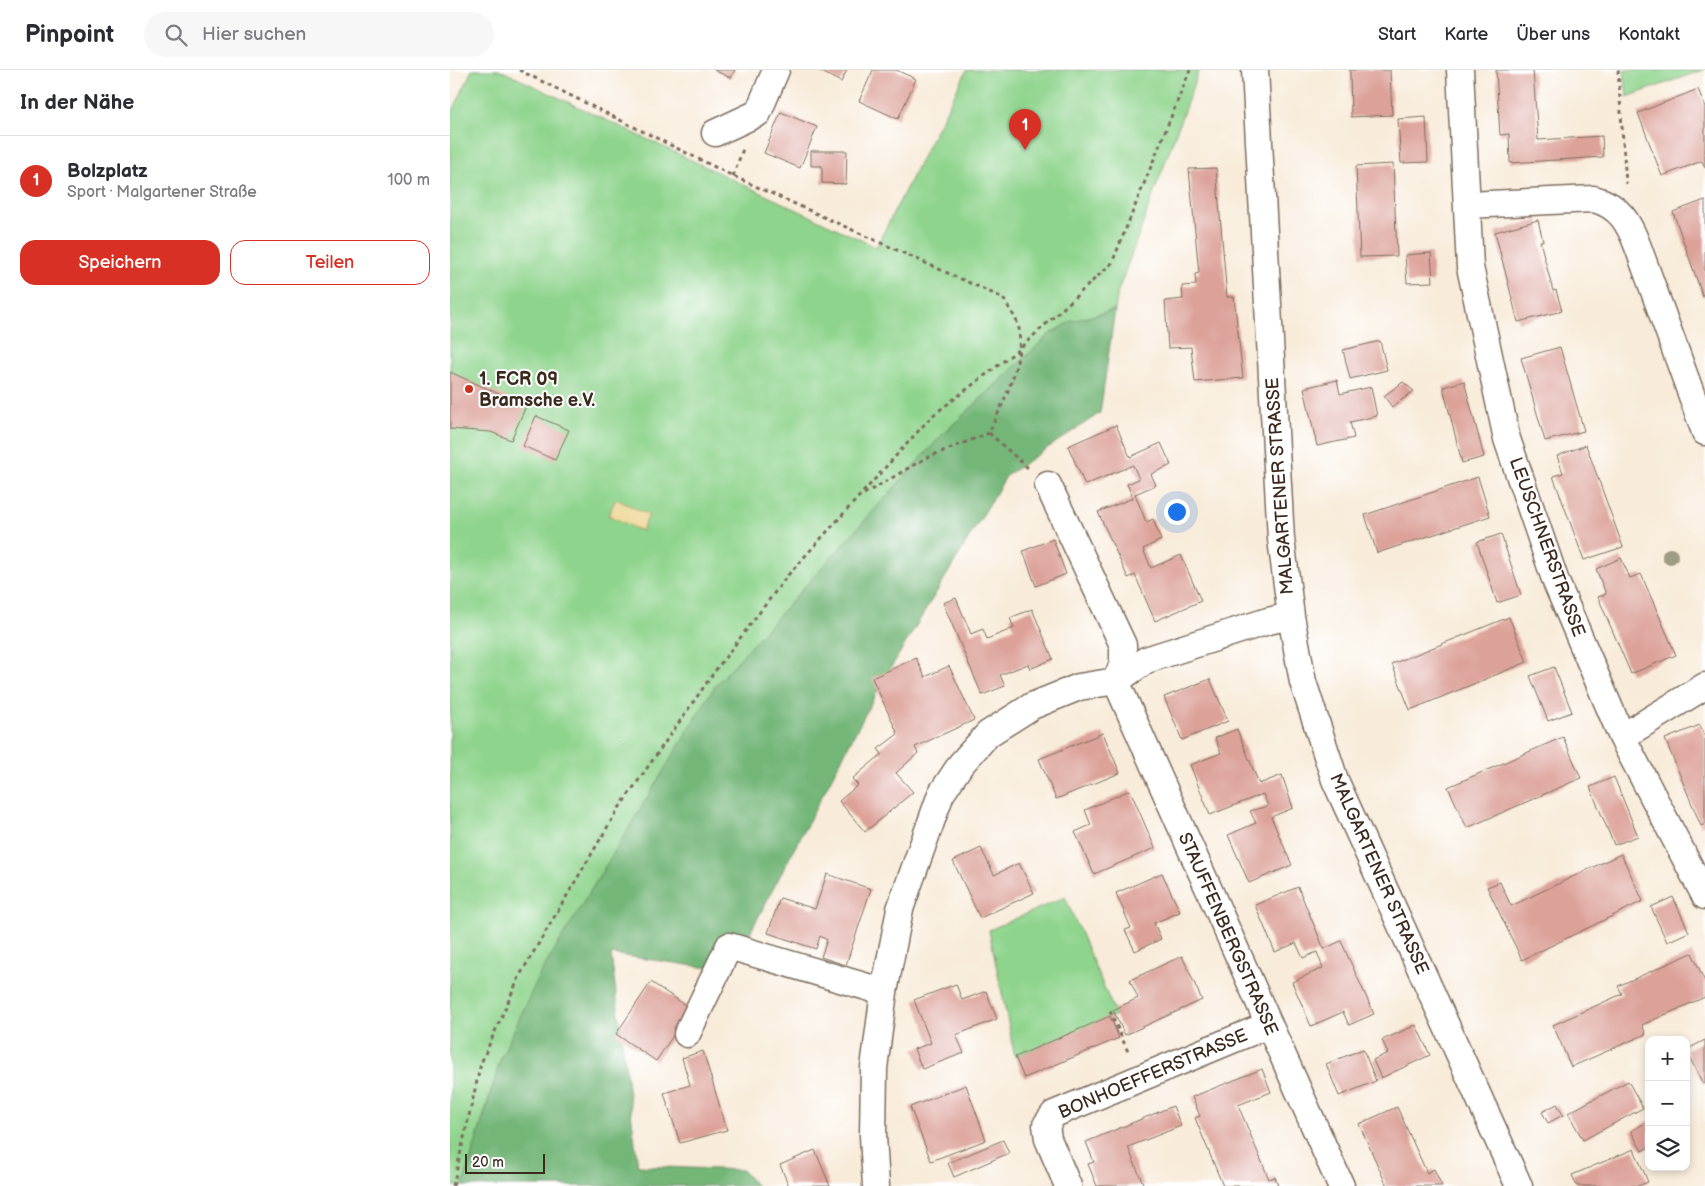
<!DOCTYPE html>
<html lang="de">
<head>
<meta charset="utf-8">
<style>
  body { margin:0; font-family:"Balsamiq Sans",sans-serif; background:#f7f7f7; color:#2b2b33 }
  .controls { position:absolute; right:15px; bottom:15px; display:grid; overflow:hidden; border-radius:10px; box-shadow:0 2px 8px #0003 }
  .controls button { width:45px; height:45px; display:grid; place-items:center; padding:0; border:0; border-bottom:1px solid #e1e1e2; background:#fff; color:#2b2b33; font:25px sans-serif }
  .scale { position:absolute; left:15px; bottom:12px; width:80px; box-sizing:border-box; padding-left:5px; border:2px solid #3b2a1e; border-top:0; font-size:14px; line-height:18px; white-space:nowrap; color:#3b2a1e; -webkit-text-stroke:4px #fff; paint-order:stroke }
  .you { position:absolute; left:726px; top:441px; width:18px; height:18px; margin:-12px; border:4px solid #fff; border-radius:50%; background:#1a73e8; box-shadow:0 0 0 8px #1a73e833 }
  .badge { display:grid; place-items:center; width:32px; height:32px; border-radius:50%; background:#d93025; color:#fff; font-size:16px; font-weight:700 }
  .pin { position:absolute; translate:-50% -41px; filter:drop-shadow(0 1px 2px #0008) }
  .pin::after { content:''; position:absolute; top:26px; width:18px; height:15px; background:inherit; clip-path:polygon(0 0,100% 0,50% 100%) }
  .list { margin:0; padding:0; list-style:none }
  h2 { display:flex; justify-content:space-between; align-items:center; height:65px; margin:0; padding:0 20px; font-size:21px }
  h2 small { font-size:16px; font-weight:400; color:#7c7c81 }
  .list li { display:grid; grid-template-columns:32px 1fr auto; gap:15px; align-items:center; box-sizing:border-box; height:90px; padding:0 20px; border-top:1px solid #e1e1e2 }
  .list b { display:block; font-size:19px; white-space:nowrap }
  .list p { margin:0; font-size:16px; white-space:nowrap; color:#7c7c81 }
  .list em { font-size:16px; font-style:normal; color:#7c7c81 }
  .actions { display:flex; gap:10px; padding:15px 20px }
  .actions a { flex:1; padding:11px 0; border:1px solid #d93025; border-radius:15px; text-align:center; font-size:18px; color:#d93025 }
  .actions .main { background:#d93025; color:#fff }
  .icon { flex:none; width:28px; height:28px; fill:none; stroke:currentColor; stroke-width:2; stroke-linecap:round; stroke-linejoin:round }
  .map { position:relative; flex:none; width:1255px; height:1116px; overflow:hidden }
  header { display:flex; align-items:center; gap:30px; box-sizing:border-box; height:70px; padding:0 25px; background:#fff; border-bottom:1px solid #e1e1e2 }
  header strong { font-size:24px }
  nav { display:flex; gap:28px; margin-inline-start:auto; font-size:18px }
  .search { width:350px; height:45px; background:#f7f7f7; display:flex; align-items:center; gap:12px; box-sizing:border-box; padding:0 18px; border-radius:28px; color:#7c7c81; font-size:19px }
  main { display:flex }
  aside { flex:1; background:#fff }
  .map>svg:first-child { display:block }
  .green { fill:#8fd48d; stroke:#657f56 }
  .forest { fill:#73b678; stroke:#57704b }
  .sand { fill:#eeda9e; stroke:#94825e }
  .building { fill:#dca199 }
  .lines { fill:none; stroke-linecap:round; stroke-linejoin:round }
  .minor-casing { stroke:#7d6e5f; stroke-width:29 }
  .path { stroke:#7d6e5f; stroke-width:3; stroke-dasharray:4 4; stroke-linecap:butt }
  .minor { stroke:#fff; stroke-width:26 }
  .tree { fill:#9e9d84 }
  .poi-dot { fill:#c8321e; stroke:#fff; stroke-width:2 }
  .labels { text-anchor:middle; dominant-baseline:central; stroke-width:4; stroke-linejoin:round; paint-order:stroke }
  .poi-label { font-size:18px; font-weight:bold; fill:#3b2a1e; stroke:#fff; text-anchor:start }
  .street-label { font-size:18px; fill:#3b2a1e; stroke:#fff }
</style>
</head>
<body>
<header>
<strong>Pinpoint</strong>
<div class="search"><svg class="icon" aria-label="search" viewBox="0 0 24 24"><circle cx="10" cy="10" r="6"/><path d="M15 15l6 6"/></svg>Hier suchen</div>
<nav><a>Start</a><a>Karte</a><a>Über uns</a><a>Kontakt</a></nav>
</header>
<main>
<aside>
<h2>In der Nähe<small></small></h2>
<ul class="list">
<li><span class="badge">1</span><div><b>Bolzplatz</b><p>Sport · Malgartener Straße</p></div><em>100 m</em></li>
</ul>
<div class="actions"><a class="main">Speichern</a><a>Teilen</a></div>
</aside>
<div class="map">
<svg width="1255" height="1116" viewBox="0 0 1255 1116">
  <rect width="100%" height="100%" fill="#fff"/>
  <filter id="ink" filterUnits="userSpaceOnUse"><feTurbulence type="fractalNoise" baseFrequency=".02" numOctaves="2"/><feDisplacementMap in="SourceGraphic" scale="10" xChannelSelector="R" yChannelSelector="G"/><feConvolveMatrix kernelMatrix="1 2 1 2 8 2 1 2 1" color-interpolation-filters="sRGB"/></filter>
  <filter id="wash" filterUnits="userSpaceOnUse"><feTurbulence type="fractalNoise" baseFrequency=".0096" numOctaves="4" result="noise"/><feDisplacementMap in="SourceGraphic" scale="20" xChannelSelector="R" yChannelSelector="G"/><feGaussianBlur stdDeviation="1.12" result="paint"/><feColorMatrix in="noise" values="0 0 0 0 0 0 0 0 0 0 0 0 0 0 0 0 0 1.4 0 .05"/><feComposite in="paint" operator="in"/></filter>
  <g filter="url(#wash)">
    <rect width="100%" height="100%" fill="#f8ebd9"/>
    <path class="green" d="M22,0h28l376,177 91,-177h232l-81,221 -3,19 -43,11 -23,14 -107,100 -227,251 -214,372 -38,128h-13v-1069z
      M1174,0h79l-76,27z
      M615,827l51,118 -101,42 -26,-127z"/>
    <path class="forest" d="M665,240l-15,103 -93,62 -126,209 -151,287 -119,-17 27,212 104,4 15,16h-294l38,-128 39,-84 175,-288 227,-251 107,-100 23,-14z"/>
    <path class="sand" d="M166,429l33,16 -8,16 -33,-16z"/>
    <g id="blocks">
      <path class="building" d="M264,0h21l-4,8z
        M368,0h29l-6,12z
        M423,0h23l20,9 -18,40 -39,-18z
        M900,0h40l2,45 -41,2z
        M1046,0h37l5,70 64,-4 1,21 -93,6 -1,-29 -9,1z
        M1248,19l7,18v61l-3,-7 -40,15 -24,-63z
        M331,42l36,15 -17,41 -36,-15z
        M976,47l2,45 -27,1 -3,-44z
        M361,81h36l-1,33 -24,-1v-17h-11z
        M943,94l4,92 -37,1 -4,-91z
        M766,98l11,129h7l9,81 -48,4 -4,-35 -23,1 -3,-47 18,-2 -1,-13 14,-1 -1,-11 4,-1 -10,-104z
        M1255,130v96l-2,1 -30,-85z
        M1088,150l5,21h-3l13,50 3,-1 6,21 -44,11 -23,-90z
        M981,183l2,29 -26,1 -2,-28z
        M930,271l7,29 -37,9 -7,-29z
        M1110,277l24,84 -39,10 -24,-83z
        M0,302l76,34 -15,34 -20,-8 -41,-3z
        M887,310l3,14 31,-7 6,29 -27,6 4,16 -37,8 -13,-58z
        M1014,311l20,76 -22,6 -19,-76z
        M953,312l11,9 -22,16 -8,-11z
        M86,346l33,14 -14,30 -32,-14z
        M666,355l14,32 31,-14 10,22 -20,9 5,11 -21,9 11,28 7,-3 8,21 -18,9 8,19 30,-13 20,46 -46,20 -20,-46 -7,3 -30,-66 35,-14 -6,-14 12,-5 -6,-14 -48,20 -17,-39z
        M1136,375l37,102 -39,13 -31,-84 10,-3 -6,-17z
        M1028,407l12,39 -113,37 -12,-38z
        M1051,464l20,61 -24,8 -20,-61z
        M603,469l13,35 -30,12 -13,-35z
        M1171,488l9,20 11,-4 35,81 -45,19 -33,-77 8,-3 -10,-25z
        M506,528l15,36 12,-5 4,10 27,-11 -4,-10 22,-9 21,50 -23,10 -2,-5 -28,11 5,11 -23,9 -39,-92z
        M1059,547l18,45 -117,48 -18,-46z
        M466,588l9,19 24,-11 25,54 -59,27 3,6 -22,20 17,19 -48,40 -26,-31 19,-16 -6,-6 30,-25 -4,-5 20,-15 -26,-56z
        M1104,597l18,45 -24,9 -18,-45z
        M760,609l18,42 -46,19 -18,-43z
        M1250,655l5,13v86l-4,2 -36,-87z
        M787,659l22,55 23,-9 11,33 -22,9 21,48 -43,18 -21,-48 28,-12 -6,-12 18,-5 -5,-12 -53,21 -20,-50 31,-12 -6,-15z
        M653,663l17,40 -64,26 -17,-40z
        M1113,667l18,41 -114,50 -19,-41z
        M1164,707l24,59 -24,9 -24,-58z
        M680,720l25,58 -61,26 -19,-42 16,-7 -6,-15z
        M531,778l13,27 25,-12 15,30 -54,25 -27,-57z
        M1171,784l22,47 -121,59 -35,-73 13,-5 11,24z
        M712,803l18,39 -26,11 7,16 -26,12 -10,-21 6,-2 -15,-35z
        M377,804l44,15 -25,76 -25,-8 6,-17 -7,-4 -4,13 -48,-16 12,-35 35,11z
        M848,817l26,62 17,-8 33,73 -25,11 -6,-13 -32,14 -19,-44 31,-14 -6,-16 -14,6 -7,-15 -21,9 -20,-47z
        M1223,827l16,35 -22,10 -16,-35z
        M1242,883l13,29v15l-63,28 4,9 -75,33 -18,-42 69,-31 -4,-8z
        M732,886l20,44 -77,35 -12,-25 25,-12 -8,-18z
        M201,912l40,27 -35,52 -40,-27z
        M506,914l6,16 24,-9 11,28 -41,16 8,18 -42,16 -8,-20 17,-6 -17,-43z
        M660,946l9,22 -95,40 -9,-21z
        M966,955l14,30 -49,23 -8,-18 15,-7 -6,-13z
        M1255,970v43l-2,1 -17,-34z
        M913,979l13,32 -37,15 -13,-32z
        M253,981l24,79 -47,13 -16,-50 26,-8 -8,-27z
        M812,999l9,23 -33,13 31,74 6,-2 3,9h-55l-28,-68 5,-2 -8,-19z
        M1178,1011l15,27 -60,32 -15,-27z
        M516,1015l20,55 -55,21 -21,-54z
        M1107,1034l6,11 -15,8 -6,-11z
        M723,1036l8,20 -53,21 16,39h-47l-9,-22 6,-2 -8,-20z
        M947,1037l30,66 7,-4 8,17h-55l-28,-62z
        M1199,1051v26l-7,4 -11,-20z
        M553,1070l6,13 -55,24 -6,-14z
        M1184,1079l14,33 -10,4h-61l-5,-11z
        M365,1080l15,36h-41l-9,-21z"/>
    </g>
  </g>
  <g filter="url(#ink)">
    <use href="#blocks" fill-opacity="0" stroke="#7d6e5f" stroke-width="1"/>
    <g class="lines">
      <defs>
        <path id="minor" d="M805,0l26,469 10,77 12,66 32,98 184,406
          M1010,0l10,197 37,172 49,143 66,155 83,159
          M265,63l43,-20 18,-43
          M1017,135l127,-6c26,7 35,24 44,48l67,185
          M598,415l75,160v18l-7,18 225,505
          M1172,667l83,-51
          M237,964l42,-88 155,46
          M426,1116l-3,-50 1,-68 10,-76 16,-83 41,-115 20,-30 27,-30 44,-28 47,-19 37,-6 30,-21 122,-39 23,-5
          M618,1116l-20,-47 -2,-14 8,-11 214,-89"/>
      </defs>
      <use href="#minor" class="minor-casing"/>
      <path class="path" d="M69,0l214,106 270,122c5,9 15,22 16,31 4,37 -16,73 -30,104l39,35
        M1168,0l8,114
        M283,106l10,-27
        M414,424l62,-36 63,-25
        M660,941l19,43
        M3,1116l28,-123 39,-88 97,-164 98,-140 73,-96 144,-159 86,-66 94,-87 78,-193"/>
      <use href="#minor" class="minor"/>
    </g>
    <circle class="tree" cx="1220" cy="486" r="8"/>
  </g>
  <circle class="poi-dot" cx="19" cy="319" r="5"/>
  <g class="labels">
    <g class="poi-label">
      <text x="29" y="309">1. FCR 09<tspan x="29" dy="21">Bramsche e.V.</tspan></text>
    </g>
    <g class="street-label">
      <text transform="translate(830 416) rotate(-94)">MALGARTENER STRASSE</text>
      <text transform="translate(1097 477) rotate(70)">LEUSCHNERSTRASSE</text>
      <text transform="translate(929 804) rotate(66)">MALGARTENER STRASSE</text>
      <text transform="translate(778 864) rotate(66)">STAUFFENBERGSTRASSE</text>
      <text transform="translate(703 1004) rotate(-23)">BONHOEFFERSTRASSE</text>
    </g>
  </g>
</svg>
<div class="controls">
<button>+</button>
<button>−</button>
<button><svg class="icon" aria-label="layers" viewBox="0 0 24 24"><path d="M12 4l9 5-9 5-9-5zM3 14l9 5 9-5"/></svg></button>
</div>
<div class="scale">20 m</div>
<div class="you"></div>
<div class="pin badge" style="left:575px;top:80px">1</div>
</div>
</main>
</body>
</html>
